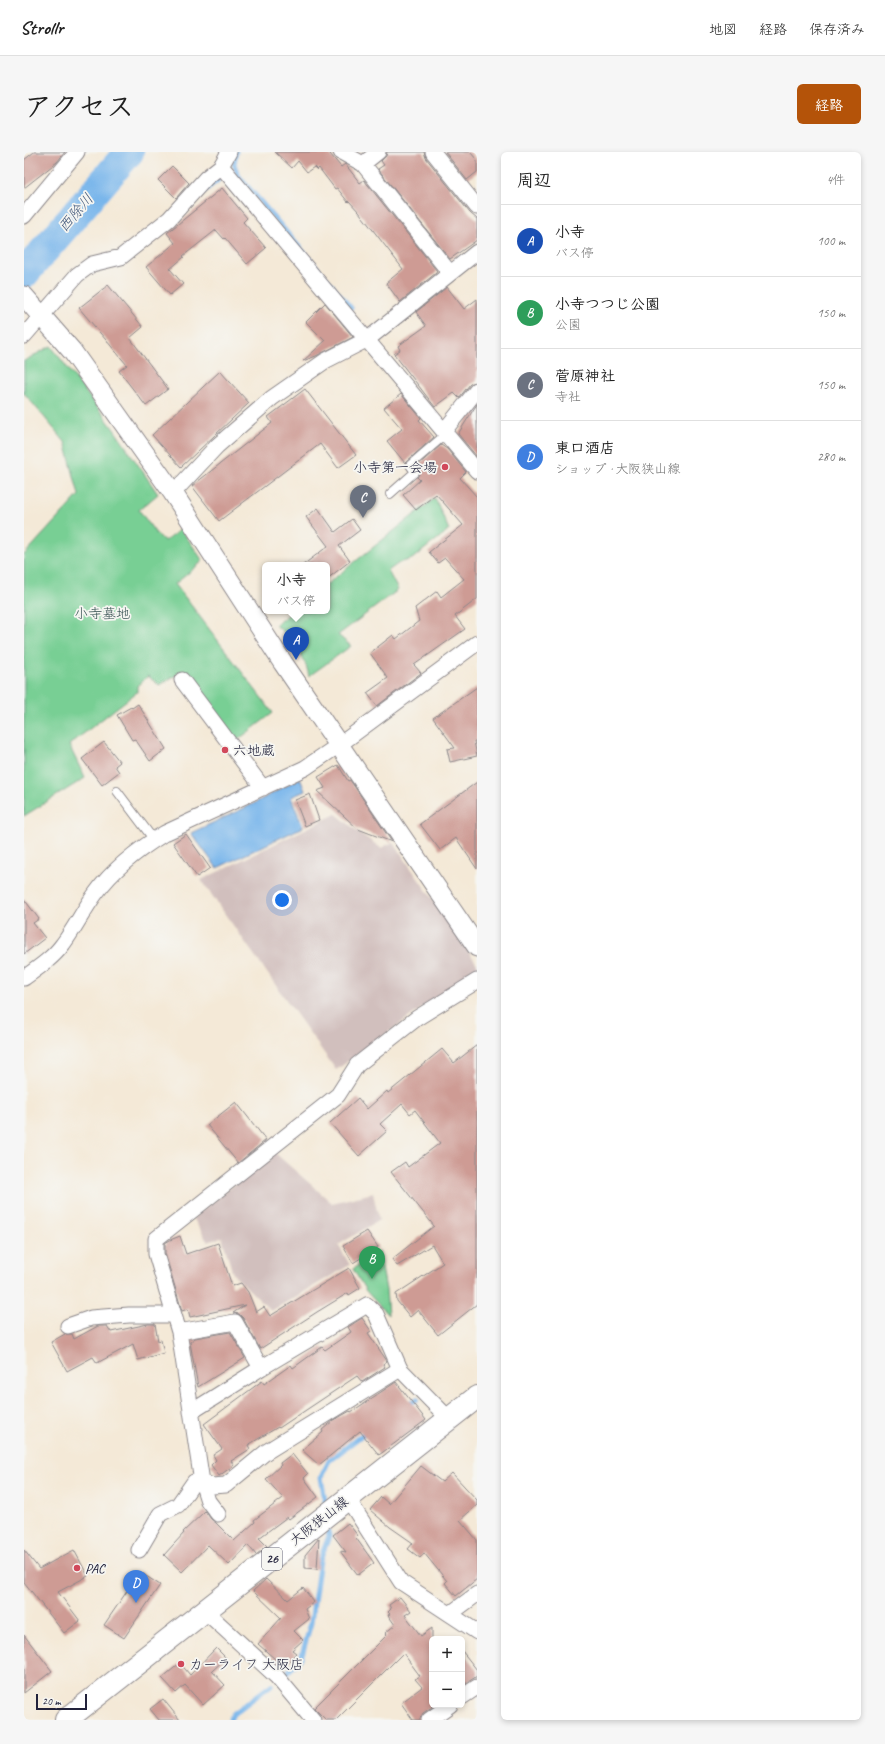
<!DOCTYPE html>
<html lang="ja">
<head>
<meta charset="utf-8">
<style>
  body { margin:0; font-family:Caveat,"Klee One",sans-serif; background:#f6f6f6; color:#222 }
  .controls { position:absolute; right:12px; bottom:12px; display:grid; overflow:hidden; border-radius:6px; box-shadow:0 2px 6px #0003 }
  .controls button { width:36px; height:36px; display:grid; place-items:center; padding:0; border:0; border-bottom:1px solid #e0e0e0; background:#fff; color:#222; font:20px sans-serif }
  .scale { position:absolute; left:12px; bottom:10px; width:51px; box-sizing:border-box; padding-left:4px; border:2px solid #22223b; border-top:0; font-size:11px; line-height:14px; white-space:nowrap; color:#22223b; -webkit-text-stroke:3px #f6f6f2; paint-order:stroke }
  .you { position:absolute; left:258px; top:748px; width:14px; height:14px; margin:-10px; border:3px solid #fff; border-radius:50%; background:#1a73e8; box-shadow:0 0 0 6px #1a73e833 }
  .badge { display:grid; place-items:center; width:26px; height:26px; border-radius:50%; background:#b45309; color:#fff; font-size:13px; font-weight:700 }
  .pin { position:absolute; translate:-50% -33px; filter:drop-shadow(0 1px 2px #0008) }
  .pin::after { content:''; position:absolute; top:21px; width:14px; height:12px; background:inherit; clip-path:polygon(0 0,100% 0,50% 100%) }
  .popup { position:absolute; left:238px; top:410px; width:68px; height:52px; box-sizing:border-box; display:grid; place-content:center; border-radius:6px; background:#fff; filter:drop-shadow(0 1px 3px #0005); font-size:13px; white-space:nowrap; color:#767676 }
  .popup b { font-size:15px; color:#222 }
  .popup::after { content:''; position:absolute; left:50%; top:100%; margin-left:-8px; border:8px solid transparent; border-top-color:#fff }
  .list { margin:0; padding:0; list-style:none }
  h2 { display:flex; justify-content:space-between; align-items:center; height:52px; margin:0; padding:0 16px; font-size:17px }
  h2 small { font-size:13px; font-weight:400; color:#767676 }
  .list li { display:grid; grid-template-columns:26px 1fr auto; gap:12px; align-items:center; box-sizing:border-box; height:72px; padding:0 16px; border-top:1px solid #e0e0e0 }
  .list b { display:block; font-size:15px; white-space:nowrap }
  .list p { margin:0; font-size:13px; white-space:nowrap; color:#767676 }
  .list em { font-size:13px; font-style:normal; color:#767676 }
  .map { position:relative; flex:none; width:453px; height:1568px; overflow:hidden; border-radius:6px }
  header { display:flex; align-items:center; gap:24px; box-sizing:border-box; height:56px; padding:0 20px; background:#fff; border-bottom:1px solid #e0e0e0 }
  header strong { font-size:19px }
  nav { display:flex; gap:22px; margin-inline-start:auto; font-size:14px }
  .intro { display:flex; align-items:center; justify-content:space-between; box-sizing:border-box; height:96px; padding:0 24px }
  h1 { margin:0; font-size:28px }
  .button { padding:10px 18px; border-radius:6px; background:#b45309; color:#fff; font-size:14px; font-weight:700 }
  main { display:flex; gap:24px; padding:0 24px }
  aside { flex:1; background:#fff; border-radius:6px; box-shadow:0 2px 6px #0003 }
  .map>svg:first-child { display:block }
  .industrial { fill:#d1bfbd }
  .green { fill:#78cf94; stroke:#4d7868 }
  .water { fill:#79b6eb; stroke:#4e6c93 }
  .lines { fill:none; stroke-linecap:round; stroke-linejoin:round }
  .stream { stroke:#79b6eb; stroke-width:5 }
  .river { stroke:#79b6eb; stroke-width:30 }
  .building { fill:#ce9b94 }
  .service-casing { stroke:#8b8689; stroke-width:10 }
  .minor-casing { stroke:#8b8689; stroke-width:17 }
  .tertiary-casing { stroke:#8b8689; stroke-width:21 }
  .primary-casing { stroke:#8b8689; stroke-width:24 }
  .service { stroke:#fff; stroke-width:8 }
  .minor { stroke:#fff; stroke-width:15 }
  .tertiary { stroke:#fff; stroke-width:19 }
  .primary { stroke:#fff; stroke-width:22 }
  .poi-dot { fill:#d1495b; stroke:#f6f6f2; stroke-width:1.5 }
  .labels { text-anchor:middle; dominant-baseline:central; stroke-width:3.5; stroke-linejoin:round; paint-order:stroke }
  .shield { fill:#f6f6f2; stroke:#626272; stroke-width:1 }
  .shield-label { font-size:13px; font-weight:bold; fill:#22223b }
  .poi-label { font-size:14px; fill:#22223b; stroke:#f6f6f2; text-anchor:start }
  .park-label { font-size:14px; fill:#3c5656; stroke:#f6f6f2 }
  .street-label { font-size:14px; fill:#22223b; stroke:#f6f6f2 }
  .water-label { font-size:15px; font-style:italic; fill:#405679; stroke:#f6f6f2 }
</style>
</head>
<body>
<header>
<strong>Strollr</strong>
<nav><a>地図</a><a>経路</a><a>保存済み</a></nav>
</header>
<div class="intro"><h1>アクセス</h1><a class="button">経路</a></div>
<main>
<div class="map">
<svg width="453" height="1568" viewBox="0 0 453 1568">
  <rect width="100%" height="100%" fill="#f6f6f2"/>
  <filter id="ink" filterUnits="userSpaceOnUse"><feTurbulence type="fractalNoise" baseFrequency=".025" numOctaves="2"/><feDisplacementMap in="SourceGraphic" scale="8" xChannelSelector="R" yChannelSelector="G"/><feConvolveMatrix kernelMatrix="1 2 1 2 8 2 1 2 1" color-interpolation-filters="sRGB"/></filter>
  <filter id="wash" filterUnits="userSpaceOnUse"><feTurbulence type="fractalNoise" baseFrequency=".012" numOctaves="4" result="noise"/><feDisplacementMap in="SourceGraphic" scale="16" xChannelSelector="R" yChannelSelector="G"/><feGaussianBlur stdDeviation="0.9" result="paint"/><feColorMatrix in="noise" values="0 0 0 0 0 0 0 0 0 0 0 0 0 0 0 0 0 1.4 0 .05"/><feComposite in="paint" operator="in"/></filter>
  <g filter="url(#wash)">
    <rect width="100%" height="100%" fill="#f4e9d7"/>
    <path class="industrial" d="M312,662l25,20 20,14 12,-6 84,122v4l-141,102 -135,-190z
      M251,1001l57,50 41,-10 6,27 -41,25 12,20 -79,46 -38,-37 -11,-37 -14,5 -15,-24z"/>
    <path class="green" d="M27,194l62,82 45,66 -19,16 18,25 8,6 16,-12 22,32 -28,23 98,129 -38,29 -53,-70 -23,13 -11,-9 -11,10v6l-68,53 16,33 -61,38v-261l55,-60 -14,-53 -41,-49v-32z
      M411,346l14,32 -37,29 -13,4 -11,8 10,19 -60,45 13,11 -42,30c-4,-19 -17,-39 -34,-51l18,-14h34v-27z
      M355,1099l7,39 2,25 -22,-24 -13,-22z"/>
    <path class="water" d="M276,626l5,13 -14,6 12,30 -86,41 -26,-35 62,-29z"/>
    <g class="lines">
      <path class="stream" d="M212,0l-2,12 4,11 113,133
        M177,41l17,-13
        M384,1253l9,-6
        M301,1349l-4,-24 8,-16 38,-30
        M262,1522l15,-16 10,-35 9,-63 9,-24 -1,-4
        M206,1568l3,-6 38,-29"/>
      <path class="river" d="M0,122l105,-122"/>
    </g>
    <g id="blocks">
      <path class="building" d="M10,0h31l-8,10 -33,26v-28z
        M251,0h57l-2,2 11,13 4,-3 15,19 4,-3 73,91 -1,2 -36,29 -14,-19 17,-14 -44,-57 -10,-11 -1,1 -11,-14 -2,1 -16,-21 -2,2 -3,-3 -7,5 -9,-11 -6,7z
        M363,0h37l2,6 44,55 7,6v21l-27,19 -72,-90 6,-4 -3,-4 5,-5z
        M421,0h25l7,8v12l-10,8z
        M148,14l17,17 -13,15 -18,-18z
        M198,36l25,30 -4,4 23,26 -19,16 -22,-26 -1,1 -8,-9 -33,26 1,1 -14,12 13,15 -13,11 -24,-28 29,-24 -8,-10z
        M84,133l35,42 -13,11 38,51 -22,17 -27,-35 8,-6 -48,-57z
        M423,135l17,22 13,-10v82l-7,3 -11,14 -5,-5 -19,14 -41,-53 6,-4 -2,-4 28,-20 -10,-14z
        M301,151l28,34 -37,19 -13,5 22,-20 -19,-19z
        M196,219l29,32 -68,64 -29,-32z
        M281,237l51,66 -18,13 -18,-24 -101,77 -27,-35 80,-63 -4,-6z
        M377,242l20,24 -2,2 15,17 -29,26 -18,-22 15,-12 -18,-21z
        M453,252v53l-19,-23z
        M417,293l6,4 19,23 -6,6 17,19v102l-22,17 10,13 -51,36 7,8 -44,33 -10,-13 21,-15 -18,-25 23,-18 3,4 23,-18 -4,-13 22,-17 4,6 23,-18 -19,-21 -7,5 -9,-11 34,-27 -27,-31 -20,16 -13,-15 17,-15 -3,-3 3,-6 -3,-5z
        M294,356l17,24 17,-13 8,11 -21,16 11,15 -23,18v-14h-24l25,-19 -22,-29z
        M453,535v54h-3l3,15 -27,6 -3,-13 8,-1 -22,-30z
        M114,552l28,45 -16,12 -15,-22 -3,1 -15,-25 14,-8 1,1z
        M80,590l16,20 -5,4 4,6 -17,13 -20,-26z
        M314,613l10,16 2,-1 42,62 -34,-13 -41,-38 8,-3 -7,-11z
        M453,630v87l-21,-31 -16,12 -20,-26z
        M286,642l9,26 -14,6 -10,-26z
        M162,682l24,34 -13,9 -24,-34z
        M0,747l15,20 -6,4 12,15 -21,16z
        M453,893v259l-39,31 -20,-25 -8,7 -13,-16 -1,-7 47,-31 -11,-18 -35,21 -5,-7 42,-33 -43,-54 14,-10 3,5 32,-24 -25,-33 -5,4 -8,-10 -22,20 7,7 -28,25 -29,-33 28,-25 9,11 20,-18 1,2 54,-44 12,14z
        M212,950l30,38 -28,23 -31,-38z
        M343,1079l11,16 -25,16 -10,-17z
        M156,1084l6,18 32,-11 14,43 9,-3 7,9 8,20 8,-5 6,9 79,-48 11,20 -11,7 -1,-2 -31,19 -57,37 -17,-31 -4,-4 -6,-1 12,-8 -55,12 -2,-8 -6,2 -17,-58v-10l5,-3z
        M338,1166l9,13 -3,2 19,28 -4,3 2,3 -23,15 -5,-6 -78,52 -1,-1 -30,18 2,4 -19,12 3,4 -15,11 -8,-11 5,-5 -3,-5 9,-6 -18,-25 58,-43 2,3 27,-19 2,3 29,-21 3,3 26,-18 -3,-5z
        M124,1172h7l3,17 3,-1 3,13 -26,7 -5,-16 -36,19 -4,-6 -26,14 -16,-29 14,-8h7l2,5 24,-13h9l4,6z
        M206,1180l15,26 -47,29 -8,-45 5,-4z
        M372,1230l30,38 -47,35 -19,-24 -41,34 -17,-15 21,-18 -1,-2 12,-10 16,-9 1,1z
        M268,1302l16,20 -4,4 14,19 -29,22 -2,-2 -28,21 8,8 -11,9 -8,-10 -19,20 -21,-20 -26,27 -18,-17 20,-22 -1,-1 22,-21 6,8 5,4 18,18 21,-19 -1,-2 29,-22 -17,-19 15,-14 -1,-2z
        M397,1314l21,16 10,-9 25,27v5l-17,15 17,20v39l-21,17 -11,-13 2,-2 -23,-28 -4,5 -12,-9 5,-6 -23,-16 -20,-17 11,-13 8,7z
        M324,1371l10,13 -2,2 18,25 -16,12 -18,-24 6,1 -13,-17z
        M295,1386l-2,31 -12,-1v-13z
        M0,1398l15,19 35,-19 14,26 -30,16 22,29 -16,12 -40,-51z
        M116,1420l20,13 -36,53 -20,-13z
        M242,1427l22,21 15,-12 11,14 -9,7 4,10 -15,12 9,9 -11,10 4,3 -12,14 -26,-23 23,-26 -28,-27z
        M376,1445l11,14 -6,4 16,21 11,-8v79l-9,6 -4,7h-6l-12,-17 21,-16 -7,-8 5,-3 -17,-23 -67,67h-10l-12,-12 73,-73 -2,-2 10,-8 -7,-10 2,-1 -2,-2 3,-3 -2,-4z
        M0,1483l28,36 -28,22z
        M192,1496l10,10 -14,13 13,14 -22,20 -18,-20 -9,8 -14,-15 18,-15 10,12z
        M438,1499l15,19v6l-15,10z
        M139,1547l17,21h-21l-9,-11z"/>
    </g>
  </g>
  <g filter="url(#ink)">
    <use href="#blocks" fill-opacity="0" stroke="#8b8689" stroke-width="1"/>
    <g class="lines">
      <defs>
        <path id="service" d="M366,342l25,-22 -5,-7 36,-31
          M93,639l37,49"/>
        <path id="minor" d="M317,0l22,12 87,109
          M409,0l44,55
          M339,12l15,-12
          M197,14l256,305
          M0,64l53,-64
          M0,184l53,-61 15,-11 29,-7 48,-38 37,-41 15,-12 8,-14
          M420,279l33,-41
          M149,341l44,-47 55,-48 53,-37 43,-22 109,-87
          M158,528l81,108
          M0,826c14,-10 29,-20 39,-34 12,-16 21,-35 33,-51 18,-25 43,-44 69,-60l140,-65 34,-23 138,-102
          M44,1174l23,-8 38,-3h45
          M155,1180l56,-10 26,46
          M167,1260l70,-44 106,-63 9,9 24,55 49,50
          M324,1347l53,83 76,50
          M194,1362l-10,-13 -6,-19 -23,-150 -23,-78v-15l182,-144 19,-30 60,-47 60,-37
          M115,1398l21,-36 18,-9 16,-23h8l10,4 14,-1 40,-33 134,-83
          M181,1459l72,66 36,43
          M426,1462l27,-20
          M438,1545l15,-10
          M405,1568l21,-15"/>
        <path id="tertiary" d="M0,144l48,55 101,142 110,170 194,284"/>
        <path id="primary" d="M42,1568l411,-323"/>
      </defs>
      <use href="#service" class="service-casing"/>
      <use href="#minor" class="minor-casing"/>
      <use href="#tertiary" class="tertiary-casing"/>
      <use href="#primary" class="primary-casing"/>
      <use href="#service" class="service"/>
      <use href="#minor" class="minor"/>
      <use href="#tertiary" class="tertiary"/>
      <use href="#primary" class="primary"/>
    </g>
  </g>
  <g class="poi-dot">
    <circle cx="421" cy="315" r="4"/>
    <circle cx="201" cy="598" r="4"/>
    <circle cx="53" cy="1416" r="4"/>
    <circle cx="157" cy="1512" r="4"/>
  </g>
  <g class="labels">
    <rect class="shield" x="238" y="1396" width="20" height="22" rx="3"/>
    <g class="shield-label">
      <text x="248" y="1407">26</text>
    </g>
    <g class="poi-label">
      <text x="413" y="315" text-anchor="end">小寺第一会場</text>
      <text x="209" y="598">六地蔵</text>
      <text x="61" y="1416">PAC</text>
      <text x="165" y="1512">カーライフ 大阪店</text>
    </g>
    <g class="park-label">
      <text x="78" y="461">小寺墓地</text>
    </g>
    <g class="street-label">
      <text transform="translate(295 1369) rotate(-38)">大阪狭山線</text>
    </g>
    <g class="water-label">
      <text transform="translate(52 61) rotate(-49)">西除川</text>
    </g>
  </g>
</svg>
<div class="controls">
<button>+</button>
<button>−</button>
</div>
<div class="scale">20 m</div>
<div class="you"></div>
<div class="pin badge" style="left:272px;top:508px;background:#1a4fb4">A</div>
<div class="popup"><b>小寺</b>バス停</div>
<div class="pin badge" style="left:348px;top:1127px;background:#2e9e5b">B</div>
<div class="pin badge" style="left:339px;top:366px;background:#6b7280">C</div>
<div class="pin badge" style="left:112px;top:1451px;background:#3f7fe0">D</div>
</div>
<aside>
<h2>周辺<small>4件</small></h2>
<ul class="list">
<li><span class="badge" style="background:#1a4fb4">A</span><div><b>小寺</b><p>バス停</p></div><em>100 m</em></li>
<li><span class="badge" style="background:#2e9e5b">B</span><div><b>小寺つつじ公園</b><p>公園</p></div><em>150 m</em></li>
<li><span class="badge" style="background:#6b7280">C</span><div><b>菅原神社</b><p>寺社</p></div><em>150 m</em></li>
<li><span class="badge" style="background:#3f7fe0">D</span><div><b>東口酒店</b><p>ショップ · 大阪狭山線</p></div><em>280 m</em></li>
</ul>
</aside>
</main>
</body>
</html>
